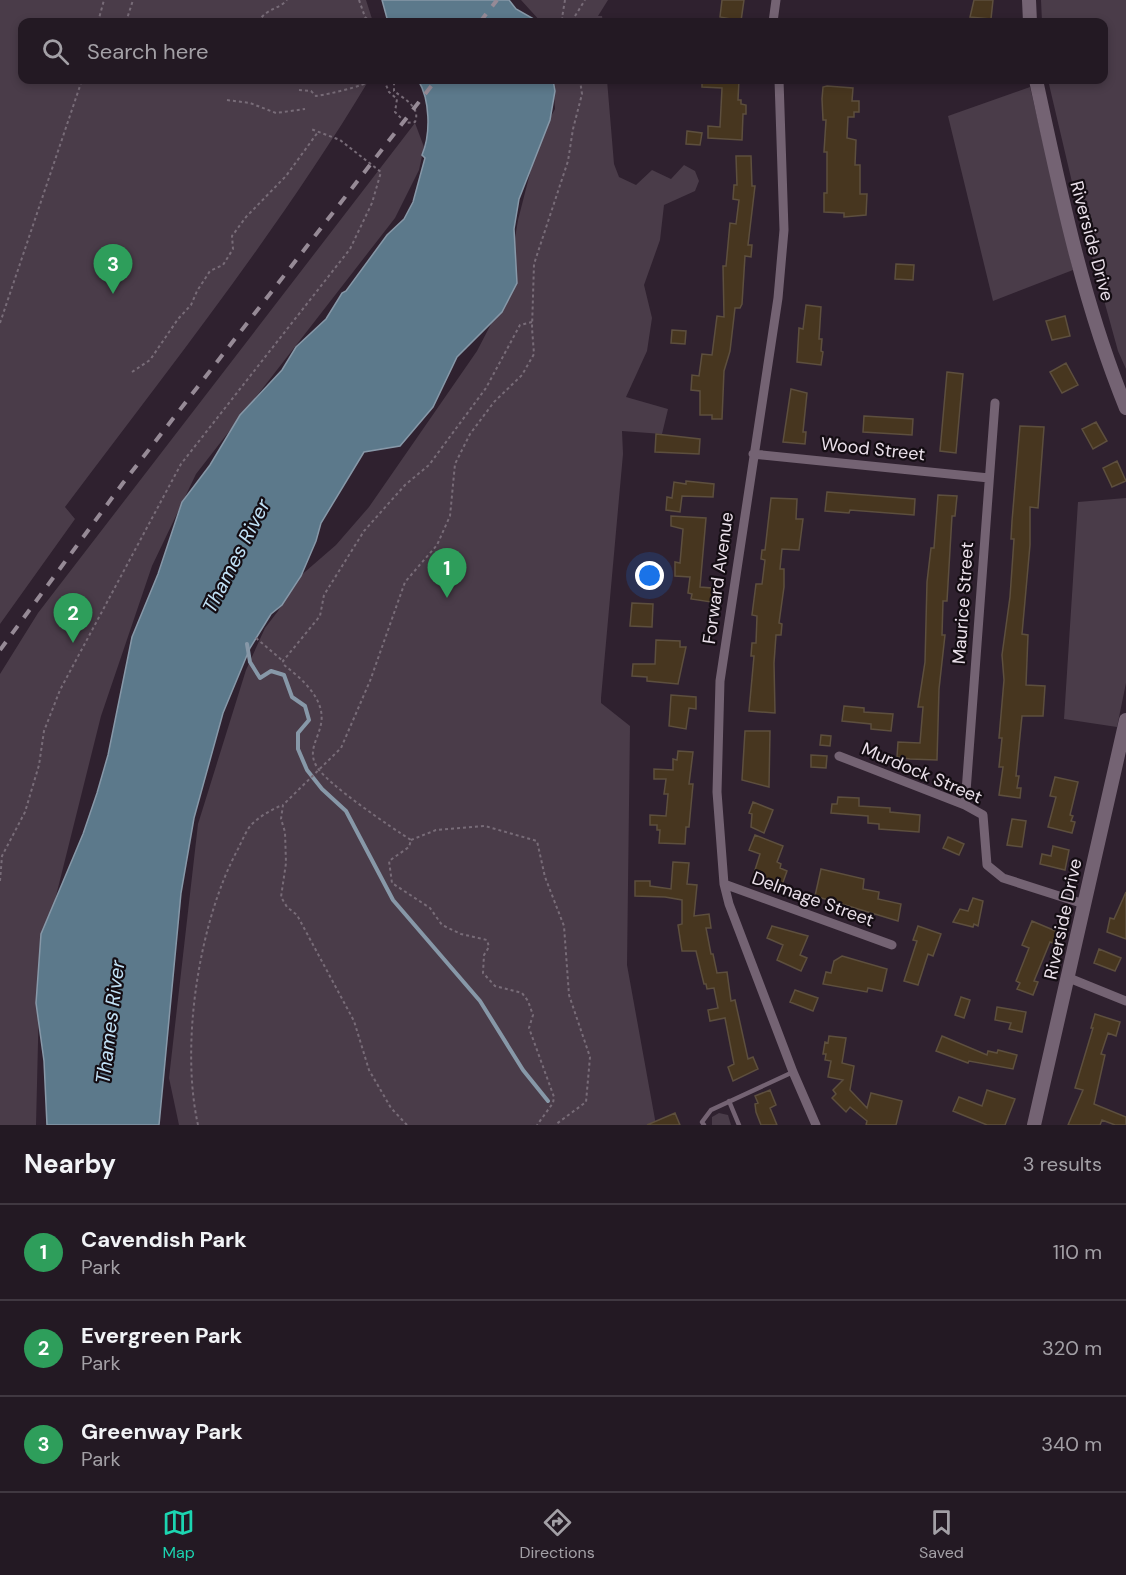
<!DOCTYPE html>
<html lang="en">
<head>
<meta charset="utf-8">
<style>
  body { margin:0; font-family:"DM Sans",sans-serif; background:#2f2630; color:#f1f3f6 }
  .you { position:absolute; left:650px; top:576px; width:21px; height:21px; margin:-15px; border:4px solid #fff; border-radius:50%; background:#1a73e8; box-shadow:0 0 0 9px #1a73e833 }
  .badge { display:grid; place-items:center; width:39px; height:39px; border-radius:50%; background:#1cd5b1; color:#fff; font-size:20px; font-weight:700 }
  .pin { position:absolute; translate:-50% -50px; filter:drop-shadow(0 2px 3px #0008) }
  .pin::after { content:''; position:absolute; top:32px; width:21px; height:18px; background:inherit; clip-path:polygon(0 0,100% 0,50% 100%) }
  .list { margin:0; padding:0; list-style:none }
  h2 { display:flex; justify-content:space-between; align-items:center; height:78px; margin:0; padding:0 24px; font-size:26px }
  h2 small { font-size:20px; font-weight:400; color:#a3a0a6 }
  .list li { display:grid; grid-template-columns:39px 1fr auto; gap:18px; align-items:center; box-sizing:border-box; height:96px; padding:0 24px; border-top:2px solid #403841 }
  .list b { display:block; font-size:22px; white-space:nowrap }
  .list p { margin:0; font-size:20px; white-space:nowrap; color:#a3a0a6 }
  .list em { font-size:20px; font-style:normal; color:#a3a0a6 }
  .icon { flex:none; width:33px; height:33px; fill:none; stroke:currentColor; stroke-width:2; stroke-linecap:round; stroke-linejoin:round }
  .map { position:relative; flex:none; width:1126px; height:1125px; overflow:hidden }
  .search { position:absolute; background:#231923; box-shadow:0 3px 9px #0003; left:18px; right:18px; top:18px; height:66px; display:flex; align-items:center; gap:15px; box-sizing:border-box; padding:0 21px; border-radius:12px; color:#a3a0a6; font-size:22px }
  .sheet { height:366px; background:#231923 }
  nav { display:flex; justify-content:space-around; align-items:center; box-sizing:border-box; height:84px; border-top:2px solid #403841; background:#231923; font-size:16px; color:#a3a0a6 }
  nav a { display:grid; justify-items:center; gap:3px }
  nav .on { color:#1cd5b1 }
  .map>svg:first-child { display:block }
  .green { fill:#4a3c49 }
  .water { fill:#5c798b; stroke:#8798a8; stroke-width:1.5 }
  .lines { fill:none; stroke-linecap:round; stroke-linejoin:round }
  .stream { stroke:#8798a8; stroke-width:4 }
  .building { fill:#47361f; stroke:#5d4f3e; stroke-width:1.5 }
  .path { stroke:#786c78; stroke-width:2; stroke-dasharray:3 3; stroke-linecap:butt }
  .service { stroke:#746373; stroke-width:4.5 }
  .minor { stroke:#746373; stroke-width:9 }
  .secondary { stroke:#746373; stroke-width:14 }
  .rail { stroke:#968a96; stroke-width:4; stroke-dasharray:10 10; stroke-linecap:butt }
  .labels { text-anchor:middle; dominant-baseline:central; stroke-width:4.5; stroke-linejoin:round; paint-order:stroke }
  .street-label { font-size:18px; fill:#eae0ea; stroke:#140d13 }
  .water-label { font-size:20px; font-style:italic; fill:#c2e2f7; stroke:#140d13 }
</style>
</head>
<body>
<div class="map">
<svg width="1126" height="1125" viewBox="0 0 1126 1125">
  <rect width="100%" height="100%" fill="#2f212f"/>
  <path class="green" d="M0,0h366l7,22h-351v58h347c-90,150 -199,287 -304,427l10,12 -75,105z
    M521,0h87l-10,16h4l1,6h-62z
    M1041,0h85v369l-8,-18 -43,-156 -27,-115h56v-58h-62z
    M553,80h54l7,84 5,13 17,8 16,-15 19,9 13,-14 11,6 4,10 -4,10 -31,14 -4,35 -16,45 8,33 -5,33 -21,46 42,12 -6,25 -40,-3 1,23 -22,244v5l29,23 -3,239 29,160h-477l-10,-47 29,-254 48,-154 19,-42 13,-17 13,-27 45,-39 33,-38 108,-156 28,-54 13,-77 21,-82 16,-29z
    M1030,87l43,183 -80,31 -45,-185z
    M415,123l9,24 -5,23 -24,48 -199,256 -44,92 -51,150 -61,244 -4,165h-36v-451l38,-61z
    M1126,498v185l-9,44 -53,-8 14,-217z
    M719,1113l9,2 3,10h-19v-8z"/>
  <path class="water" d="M382,0h127l7,9 23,13h-151z
    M418,80h135l2,11 -5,29 -31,79 -5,30 3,54 -15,29 -45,45 -24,50 -33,39 -36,6 -43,71 -5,18 -15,35 -19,29 -11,9 -21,34 -27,65 -29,105 -13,75 -22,232h-112l-3,-64 -8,-58 5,-69 42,-100 14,-41 11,-38 24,-118 26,-63 24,-72 28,-37 30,-50 42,-45 14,-23 30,-28 16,-26 4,-2 41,-56 17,-16 9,-17 12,-44 -3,-3c9,-21 8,-56 -4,-75z"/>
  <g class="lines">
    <path class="stream" d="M247,644l3,18 10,16 11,-7 13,4 8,22 13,9 4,14 -11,13v16l9,21 15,19 24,22 47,89 87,101 43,69 25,31"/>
  </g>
  <path class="building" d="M722,0h22l-3,21 -21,-4z
    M974,0h19l-2,19 -21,-2z
    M702,80h37l-1,20h3v4l5,1v9h-3l-1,26 -34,-2v-12l12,1 2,-39 -20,-1z
    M827,86l26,2 -1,13h7v11h-5v5h-6l-1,21 9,2 -1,25h5v29h7l-1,21 -22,2v-4l-20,-1v-19h3v-41h-3l2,-32h-3l-1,-21 1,-12z
    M687,131l15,2 -2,12 -14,-1z
    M736,156h15l1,30h3l-7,59h4l-1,12 -6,-1 -3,48 -2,4h-5l-5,43 -6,20 -2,48h-10v-4h-12v-24l-9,-1 1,-15 7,1 3,-22 10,1 5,-39 7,1 -1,-51h3l4,-43 6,1 3,-24 -6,-1 1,-14h3z
    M896,264l18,1 -1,15 -18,-1z
    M806,305l15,2 -2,32h3l-1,12 2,1 -2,13 -24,-3 2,-34 4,1z
    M1065,316l5,20 -18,4 -6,-19z
    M672,330l14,1 -1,13 -14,-1z
    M1066,363l12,22 -16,8 -12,-21z
    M947,372l16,2 -7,79 -16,-2z
    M791,389l16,4 -4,39h3l-1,12 -22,-2z
    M864,416l49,3 -1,16 -49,-3z
    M1096,422l11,19 -14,8 -11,-20z
    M1020,426l24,1 -6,81 -8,-1v38l-8,89 6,1 -2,50 19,1 -2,30h-21l-6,60h3l-2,12h4l-1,10 -21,-3 4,-28h-4l3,-29h-3l5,-58 -2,-25 8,-58 4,-58h-3l1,-18z
    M656,434l44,5 -1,15 -44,-2z
    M1117,461l9,20 -14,6 -9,-19z
    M686,481l28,3 -1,13 -31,-1 -2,16 -14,-2 1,-13 5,1 2,-16 12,2z
    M827,492l88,7 -1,16 -64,-5 -1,3 -24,-2z
    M938,495l19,1 -2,20h-3l-5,85h-4l-1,34h3l-6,54 -2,71 -27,-1 -13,-2 1,-15 22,1 3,-36h-5l7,-45 2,-80 4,-34h3z
    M771,498l26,1 -1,20h7l-4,31 -17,-1 -2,20h4v18l-5,36 3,1 -1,11h-5l-2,28 1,50 -26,-2 5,-55h-3l1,-13h4l1,-27 -5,-1 1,-8 3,-23h6l3,-24 -4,-1 1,-9h3z
    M671,516l35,2 -6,69 12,1 -1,14 -20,-3 1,-5 -4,-1 2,-16 -15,-1v-14l5,1 3,-34 -12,-3z
    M632,603l21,1 -1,23 -22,-1z
    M656,640l24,1v6h6l-8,37 -31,-3v-4l-15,-1 1,-12h22z
    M671,695l25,2v12l-7,-1 -3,21 -17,-3z
    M844,706l20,2v4l29,2 -2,17 -20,-2v-5l-29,-3z
    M745,731h25l-1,56 -27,-7z
    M821,735l10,1 -1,10 -10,-1z
    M678,751l15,1 -4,32h4l-4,43h-3l-1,17 -26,-1 1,-13h-3v-5h-7v-10l16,1 2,-22h-4l2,-15h-12v-10l19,1v-11l4,1z
    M811,755l16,1 -1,12 -15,-1z
    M1055,777l23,5 -8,33 3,1 -2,5 4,1 -3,11 -24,-6 8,-30 -6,-1z
    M838,797l21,1v8l31,2v4l30,3 -1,17 -40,-3v-5l-11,-1v-7l-37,-3 1,-9h5z
    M753,802l20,8 -9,23 -13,-6 1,-13 -3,-1z
    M1012,819l14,2 -4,26 -15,-2z
    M755,835l28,11 -6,16 4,2 -1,4 7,3 -5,14 -28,-12 6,-19 -11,-4z
    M948,837l16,7 -5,11 -16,-7z
    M1053,846l16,4 -4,20 -25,-6 2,-10 9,2z
    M673,862l16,1 -2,21 10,1 -3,31 15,-2 2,14h-5l5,26h2l4,19 10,-1 4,29 4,-1 13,59 5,-2 5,12 -25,12 -5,-14 6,-3 -9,-46 -15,3 -2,-11 10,-2 -4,-20 -7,1 -1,-5h-2l-8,-33h-14l-4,-26 4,-1v-24l-17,-3 -30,-1v-15h15v5l21,3z
    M821,869l43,10 -1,10 16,3 -1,7 23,5 -3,17 -83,-25z
    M1126,892v47l-19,-7 3,-14 4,1z
    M973,898l10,3 -5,25 -4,-2 -1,3 -20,-5 7,-13 8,2z
    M1032,921l26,11 -5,11 -3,-1 -16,39 4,1 -5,13 -16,-6 3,-6 -4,-2 13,-33 -7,-3z
    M772,926l36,10 -8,19 7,3 -6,13 -24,-11 6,-15 -16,-7z
    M918,926l23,8 -8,22 -5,-2 -10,31 -14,-4 13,-40 -4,-1z
    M1099,949l22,9 -6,13 -21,-8z
    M842,956l45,13 -5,22 -14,-3 -1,4 -44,-8 3,-12 5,1 3,-12z
    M795,990l23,8 -5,13 -23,-9z
    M961,997l9,3 -6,18 -9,-3z
    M997,1007l29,5 -4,20 -13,-3 2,-6 -16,-3z
    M1095,1014l25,8 -4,14 -8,-3 -7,21 4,1 -11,49 32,13v8h-11l-13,-5 -2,5h-32l15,-35 -8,-2 18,-60h-2z
    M829,1036l17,2 -4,25 12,3 -4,24 17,18 4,-15 31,8 -6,24h-30l1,-4 -17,-14 -4,5 -14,-14 4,-4 -3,-4 10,-10 -15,-3 3,-16 -6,-1 1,-6h-3l2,-12 3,1z
    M942,1036l45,19 1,-4 9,2 1,-3 19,5 -4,14 -44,-8 -1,2 -32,-12z
    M770,1090l6,15 -6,3 7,17h-16l-5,-13 -1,-8 3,-1 -3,-7z
    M987,1090l28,9 -10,26h-18l-34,-14 6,-14 23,9z
    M675,1113l5,12h-33z"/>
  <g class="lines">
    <path class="path" d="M359,0l6,17 6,5
      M565,0l-3,18 4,4
      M98,22l6,-22
      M126,22l7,-22
      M258,22c10,-15 20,-12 29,-22
      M575,22v-6l10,-16
      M384,80l5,12 8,7 -2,13 11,11 9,-1c6,-15 -11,-23 -21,-31v-11
      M299,90l12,1 5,5c14,-2 48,-10 56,-16
      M227,100l23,3 26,10 29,-4
      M532,322l-12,3 -34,63 -57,77 -24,20 -41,46 -40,64 -4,21 -37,45 1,4c17,13 42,34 37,59 -3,16 -14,27 -4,43 10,17 75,61 94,73l-2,7 -20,14 3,22 38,25 12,17 19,9 26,6 2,7 -5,8 -1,18 12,13 27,7 6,8 5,14 -4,13 25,69 -1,6 -16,22
      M0,323l82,-243
      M132,372l18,-12 28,-41 13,-14 6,-14 13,-20 13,-6 10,-16 -1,-13 14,-19 40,-41 32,-44
      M256,638l27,23
      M411,840l25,-10 49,-4 52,15 8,36 19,49 5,69 21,62 -4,45 -31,23
      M0,881l2,-25 23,-44 14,-47 5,-34 16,-41 121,-226 169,-215 22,-46 9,-31 -41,-32 -29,-11
      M198,1125c-18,-81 1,-204 40,-276 4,-8 8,-18 13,-24 9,-9 20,-15 31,-20
      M407,1125l-16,-17 -22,-38 -15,-49 -57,-106 -10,-8 -6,-10 5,-34 -1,-31 -4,-13 2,-14 58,-57 29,-67 35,-99 32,-37 13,-29 5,-52 15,-30 24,-32 28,-27 12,-21 -2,-26 2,-64 34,-103 5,-32 9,-35 -2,-14"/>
    <path class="service" d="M729,1101l10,24
      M704,1125l-2,-3 9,-12 82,-38"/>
    <path class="minor" d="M773,22l3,-22
      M779,80l5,150 -6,68 -58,383 -3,111 7,92 5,20 64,168 23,53
      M753,454l236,24
      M839,756l126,49 18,10 4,50 16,13 81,26
      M965,805l30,-402
      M724,884l168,61
      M1069,978l57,23"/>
    <path class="secondary" d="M1029,0l1,22
      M1036,80c24,111 47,223 90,328
      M1034,1125l92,-405"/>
    <path class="rail" d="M480,22l17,-22
      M0,650l123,-167 313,-403"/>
  </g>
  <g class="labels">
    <g class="street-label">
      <text transform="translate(1092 241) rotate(75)">Riverside Drive</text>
      <text transform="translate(873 449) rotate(6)">Wood Street</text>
      <text transform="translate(718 578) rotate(-82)">Forward Avenue</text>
      <text transform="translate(963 603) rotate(-86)">Maurice Street</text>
      <text transform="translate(922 773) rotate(23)">Murdock Street</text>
      <text transform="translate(813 899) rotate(20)">Delmage Street</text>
      <text transform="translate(1063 919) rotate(-78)">Riverside Drive</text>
    </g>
    <g class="water-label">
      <text transform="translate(236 556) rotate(-63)">Thames River</text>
      <text transform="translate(110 1022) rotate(-83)">Thames River</text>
    </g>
  </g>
</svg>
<div class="you"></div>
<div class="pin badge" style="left:447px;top:598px;background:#2e9e5b">1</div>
<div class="pin badge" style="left:73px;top:643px;background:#2e9e5b">2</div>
<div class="pin badge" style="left:113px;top:294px;background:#2e9e5b">3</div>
<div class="search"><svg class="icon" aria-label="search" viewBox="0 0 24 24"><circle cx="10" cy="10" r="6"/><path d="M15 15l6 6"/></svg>Search here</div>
</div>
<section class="sheet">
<h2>Nearby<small>3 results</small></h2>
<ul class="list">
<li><span class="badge" style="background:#2e9e5b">1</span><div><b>Cavendish Park</b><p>Park</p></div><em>110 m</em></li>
<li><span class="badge" style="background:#2e9e5b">2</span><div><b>Evergreen Park</b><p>Park</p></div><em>320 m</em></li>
<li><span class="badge" style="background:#2e9e5b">3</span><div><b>Greenway Park</b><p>Park</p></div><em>340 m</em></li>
</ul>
</section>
<nav>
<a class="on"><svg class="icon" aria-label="map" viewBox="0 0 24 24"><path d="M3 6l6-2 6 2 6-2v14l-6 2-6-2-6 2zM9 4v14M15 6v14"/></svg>Map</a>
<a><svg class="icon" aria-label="directions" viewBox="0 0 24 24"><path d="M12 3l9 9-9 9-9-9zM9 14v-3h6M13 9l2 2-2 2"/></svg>Directions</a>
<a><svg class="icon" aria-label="saved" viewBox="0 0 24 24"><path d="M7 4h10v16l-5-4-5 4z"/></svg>Saved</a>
</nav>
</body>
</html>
